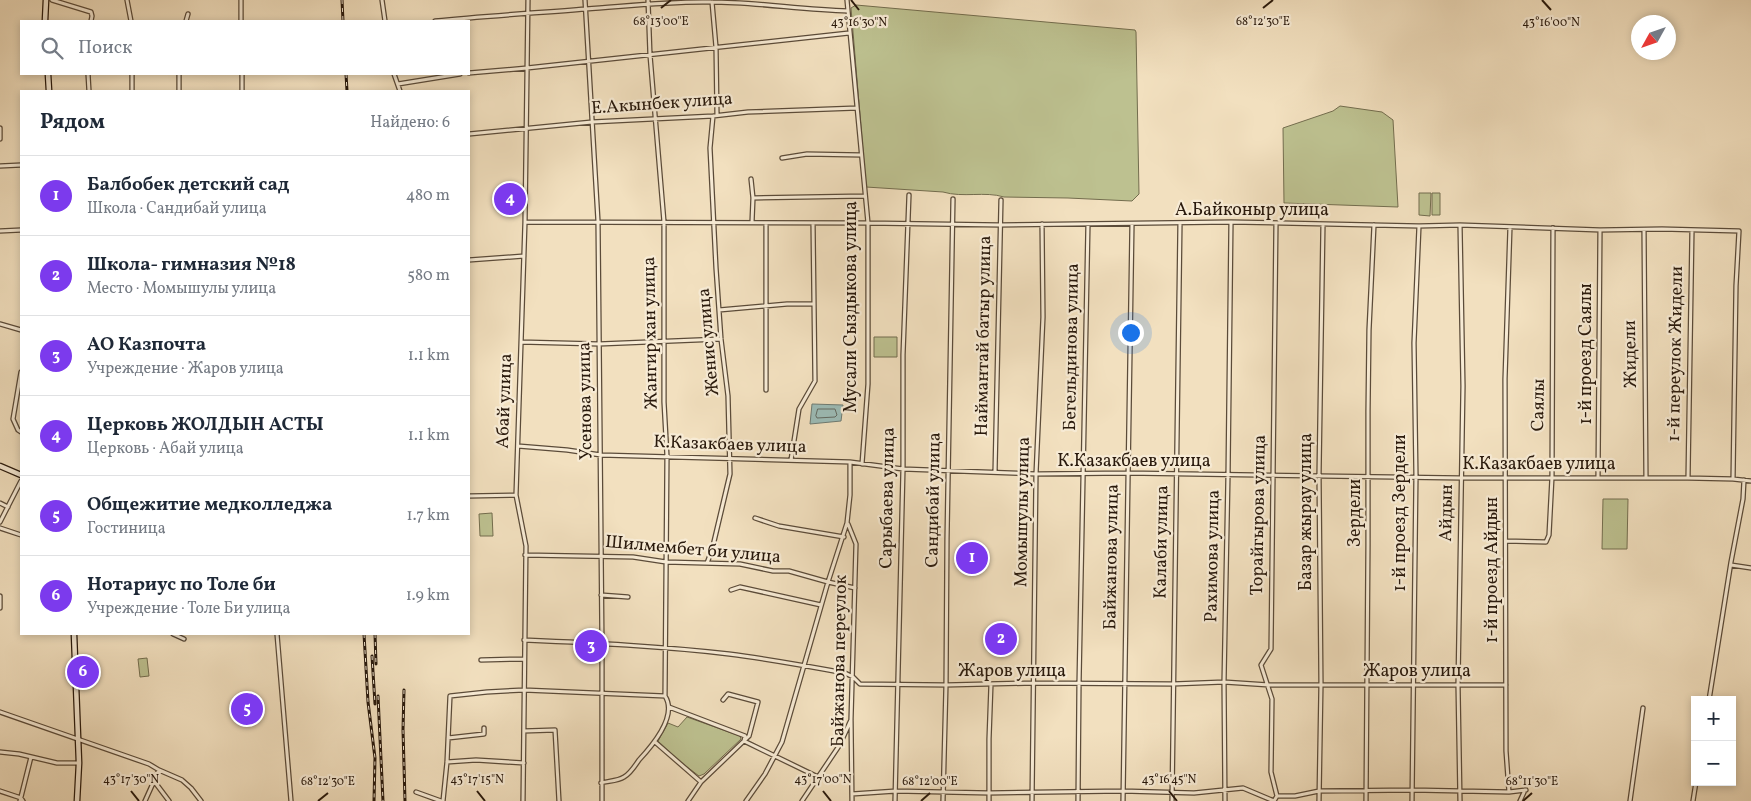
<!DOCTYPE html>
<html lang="ru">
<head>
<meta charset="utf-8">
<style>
  body { margin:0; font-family:Vollkorn,serif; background:#f6f6f7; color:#1f2937 }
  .controls { position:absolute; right:15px; bottom:15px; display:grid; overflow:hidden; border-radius:0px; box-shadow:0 2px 8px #0003 }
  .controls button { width:45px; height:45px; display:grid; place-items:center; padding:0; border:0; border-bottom:1px solid #e0e1e3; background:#fff; color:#1f2937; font:25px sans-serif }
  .compass { position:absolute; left:1631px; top:15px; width:45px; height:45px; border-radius:50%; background:#fff; box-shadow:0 2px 8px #0003; rotate:230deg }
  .you { position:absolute; left:1130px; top:332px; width:18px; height:18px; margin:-12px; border:4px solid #fff; border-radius:50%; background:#1a73e8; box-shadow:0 0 0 8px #1a73e833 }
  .badge { display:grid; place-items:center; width:32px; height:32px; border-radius:50%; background:#7c3aed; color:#fff; font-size:16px; font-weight:700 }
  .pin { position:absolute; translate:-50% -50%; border:2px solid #fff; box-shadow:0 1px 5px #0006 }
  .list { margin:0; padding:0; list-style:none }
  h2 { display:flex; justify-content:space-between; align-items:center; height:65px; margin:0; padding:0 20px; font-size:21px }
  h2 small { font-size:16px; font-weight:400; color:#747a83 }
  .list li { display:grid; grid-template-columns:32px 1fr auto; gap:15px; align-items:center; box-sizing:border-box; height:80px; padding:0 20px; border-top:1px solid #e0e1e3 }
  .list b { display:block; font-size:19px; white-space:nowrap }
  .list p { margin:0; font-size:16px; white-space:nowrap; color:#747a83 }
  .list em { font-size:16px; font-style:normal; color:#747a83 }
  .icon { flex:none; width:28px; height:28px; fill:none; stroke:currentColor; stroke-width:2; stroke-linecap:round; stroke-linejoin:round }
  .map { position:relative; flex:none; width:1751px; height:801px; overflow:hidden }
  .search { position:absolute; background:#fff; box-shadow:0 2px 8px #0003; left:20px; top:20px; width:450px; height:55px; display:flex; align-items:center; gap:12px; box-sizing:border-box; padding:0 18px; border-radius:0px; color:#747a83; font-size:19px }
  .panel { position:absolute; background:#fff; box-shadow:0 2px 8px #0003; left:20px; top:90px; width:450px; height:545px; border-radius:0px }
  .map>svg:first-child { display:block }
  .green { fill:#bdc190; stroke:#736d4e }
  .water { fill:#9cbcb7; stroke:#6e7b73 }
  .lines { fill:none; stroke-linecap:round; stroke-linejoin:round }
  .shore { stroke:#626a62; stroke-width:1 }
  .street-casing { stroke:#5b4b39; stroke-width:5.5 }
  .secondary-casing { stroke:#29190c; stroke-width:7 }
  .street { stroke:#f7ebd5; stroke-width:3 }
  .secondary { stroke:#f7ebd5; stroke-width:4.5 }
  .rail-casing { stroke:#29190c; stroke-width:3 }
  .rail { stroke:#f7ebd5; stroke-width:1; stroke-dasharray:4; stroke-linecap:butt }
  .ticks { fill:none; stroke:#29190c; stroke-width:2 }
  .labels { text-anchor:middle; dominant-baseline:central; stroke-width:4.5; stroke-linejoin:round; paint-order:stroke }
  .street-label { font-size:18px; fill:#29190c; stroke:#f7ebd5 }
  .ticks-label { font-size:12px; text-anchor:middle; fill:#29190c; stroke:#f7ebd5; stroke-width:4.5; stroke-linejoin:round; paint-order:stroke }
</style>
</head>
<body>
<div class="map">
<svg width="1751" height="801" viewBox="0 0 1751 801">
  <rect width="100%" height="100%" fill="#f2e0bf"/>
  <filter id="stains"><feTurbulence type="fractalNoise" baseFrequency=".004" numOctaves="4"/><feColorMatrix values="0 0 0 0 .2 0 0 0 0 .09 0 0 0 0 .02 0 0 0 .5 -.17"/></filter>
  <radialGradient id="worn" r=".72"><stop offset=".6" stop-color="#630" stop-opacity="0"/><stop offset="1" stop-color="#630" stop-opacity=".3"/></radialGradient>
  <path class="green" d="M856,5l279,25 1,2 3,162 -7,7 -64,-3 -64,-1c-19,-6 -41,1 -61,-5l-77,-5 -15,-179z
    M1340,106l42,6 11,8 5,87 -114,-4 -1,-75 50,-17z
    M1419,193h12l-1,23 -11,-1z
    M1432,193h8v22h-8z
    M874,337h23v20h-23z
    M1603,499h25l-1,50h-25z
    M492,513l1,23h-13l-1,-22z
    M147,658l2,18 -9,1 -2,-18z
    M687,717l53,19 1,3 -37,35 -5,2 -21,-16 -20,-19 10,-18 10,4z"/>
  <path class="water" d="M812,404l31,1 -2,16 -31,3z"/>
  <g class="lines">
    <path class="shore" d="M818,409h17l2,6 -2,2 -18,1 -1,-2z"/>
    <defs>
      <path id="street" d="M52,0l39,12 1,4 -1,5
        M127,0l4,21
        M241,0v21
        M382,0l3,21
        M585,0l13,221 4,422v158
        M847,0l21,223v161l-6,80
        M712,2l4,45 1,68
        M186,21l2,-7
        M435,21c50,-5 101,-8 151,-12 42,-3 83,-8 125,-7 46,0 91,8 137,9
        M469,73l58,-5 322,-35
        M88,74l1,17
        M242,74v17
        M394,74l6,17
        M398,84l62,-10
        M132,91v-17
        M179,91v-17
        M0,128v11
        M469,134l123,-12 121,-6 35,-4 109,-4
        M782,158l25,-4 54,1
        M0,166l21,-1
        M751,179l2,19 -1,24
        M753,198l112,-2
        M525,222l343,1 132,2 231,-3 188,4 41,-1 140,5 62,-1 77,2 -3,55 -3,193
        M766,223v167
        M1460,225l3,161 -5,299 2,116
        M1644,230l2,248
        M0,231l21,-1
        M469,260l55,-4
        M719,310l68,-6h26
        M0,324l21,6
        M521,342l78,2 122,-5
        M21,372l-8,47 5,11 3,2
        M518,446l49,4 34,5 249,7 53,7 133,5 91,-1 334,5h227l45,1 18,2
        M791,460l8,-51 16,-28 -2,-158
        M995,472l6,-272
        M1598,477l2,-247
        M1688,478l4,-248
        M469,496l47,-1
        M0,503l8,4
        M755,518l24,8 65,11
        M0,522l21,-41
        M848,524l8,20 -5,175 1,82
        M0,528l21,7
        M1506,541l40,1 3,-7 3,-58 1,-249
        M525,555l108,2 33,5 74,2 33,7h16l39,11 27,6
        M707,563l5,-13 18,-76 -2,-78 -7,-57 -5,-71 -6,-120 3,-32
        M1731,565l20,3
        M731,590l9,-3 81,18
        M601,595l27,2
        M0,596v12
        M173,634l11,5
        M277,634l14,167
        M524,640c69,3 137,6 205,14 39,5 78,12 116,19l8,4 7,7 86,1 87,-2 140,1 51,-2 45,3h237
        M481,660l43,-1
        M1709,700l22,-138 12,-63 1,-19
        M669,707l76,29 -1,5 74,36
        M0,712l149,52 10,6 23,10 9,8 10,13
        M524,731l31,-1 4,71
        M448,738l36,-4v-6
        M655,742l46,40
        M0,752l19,2 38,9h22
        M447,762l29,-2 48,3
        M154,781l15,20
        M601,783c7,-2 17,-2 23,-6 6,-3 11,-11 15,-17 13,-14 39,-44 26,-64l2,-240 -3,-54v-180l-14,-167 -2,-55
        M0,791l21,7 2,3
        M416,792l25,9
        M1509,792l-3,-41 -1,-372 5,-152
        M852,794l44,-3 93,2 134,-2 71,2 49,-5 31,13
        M1277,796h18l24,-5 94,-1 96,2 17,-2
        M20,801l11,-44
        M145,801l14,-31
        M443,801l4,-39 3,-66 37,-4 37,-2 141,6
        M523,801l3,-255 -10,-51 9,-273 3,-222
        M688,801l13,-19 48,-46 9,-34 -30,-8 -5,6
        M746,801l19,-27 17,-32 46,-160 19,-59 3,-28v-33
        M802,801l37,-55 12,-26
        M895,801l8,-332v-114l6,-160
        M943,801l3,-116 1,-146 6,-340
        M989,801v-62l2,-55
        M1032,801l4,-327 7,-157 -1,-93
        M1078,801l1,-117 9,-460
        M1123,801l9,-577
        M1172,801l8,-578
        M1225,801l-1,-119 4,-206 3,-254
        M1274,801l3,-5 -6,-24 1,-73 -11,-34 10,-16 5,-426
        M1319,801l2,-117 -2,-209 4,-251
        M1366,801l2,-256v-134l1,-81 5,-105
        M1412,801l4,-325 -2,-133 5,-117
        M1520,801l5,-11
        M1630,801l13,-93
        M1693,801l3,-19"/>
      <path id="secondary" d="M45,21l1,-21
        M48,74l1,17
        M0,466l21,9
        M74,634l5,129 -2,38"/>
    </defs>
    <use href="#street" class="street-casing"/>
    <use href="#secondary" class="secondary-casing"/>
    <use href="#street" class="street"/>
    <use href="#secondary" class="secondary"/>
    <defs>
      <path id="rail" d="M342,0l1,21
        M346,74l1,17
        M364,634l4,68 7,56 -1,43
        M375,634l1,30
        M372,656l3,48
        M404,690l-1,40 2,71
        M378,696l5,105"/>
    </defs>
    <use href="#rail" class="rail-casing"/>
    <use href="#rail" class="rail"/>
  </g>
  <path class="ticks" d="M851,0l8,10M1542,0l9,10M661,8l10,-8M1263,8l10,-8M131,791l8,10M477,791l8,10M823,791l8,10M1169,791l8,10M318,801l10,-8M921,801l9,-8M1523,801l9,-8"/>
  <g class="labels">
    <g class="street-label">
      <text transform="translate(662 104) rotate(-4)">Е.Акынбек улица</text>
      <text x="1252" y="210">А.Байконыр улица</text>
      <text transform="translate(851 307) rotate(-90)">Мусали Сыздыкова улица</text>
      <text transform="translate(651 333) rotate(-91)">Жангир хан улица</text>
      <text transform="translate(984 336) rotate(-89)">Наймантай батыр улица</text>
      <text transform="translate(709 342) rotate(-95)">Женис улица</text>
      <text transform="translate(1072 347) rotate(-89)">Бегельдинова улица</text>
      <text transform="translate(1586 354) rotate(-90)">1-й проезд Саялы</text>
      <text transform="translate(1631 354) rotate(-91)">Жидели</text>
      <text transform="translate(1676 354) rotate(-89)">1-й переулок Жидели</text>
      <text transform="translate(505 401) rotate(-88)">Абай улица</text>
      <text transform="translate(586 401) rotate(-91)">Усенова улица</text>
      <text transform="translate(1539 405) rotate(-89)">Саялы</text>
      <text transform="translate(730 445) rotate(2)">К.Казакбаев улица</text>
      <text x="1134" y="461">К.Казакбаев улица</text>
      <text x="1539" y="464">К.Казакбаев улица</text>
      <text transform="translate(888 498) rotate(-89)">Сарыбаева улица</text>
      <text transform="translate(934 500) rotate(-89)">Сандибай улица</text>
      <text transform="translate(1023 512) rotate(-89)">Момышулы улица</text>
      <text transform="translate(1306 512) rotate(-90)">Базар жырау улица</text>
      <text transform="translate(1355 513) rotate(-90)">Зердели</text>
      <text transform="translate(1400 513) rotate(-90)">1-й проезд Зердели</text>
      <text transform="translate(1447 513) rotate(-89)">Айдын</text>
      <text transform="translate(1259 515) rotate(-89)">Торайгырова улица</text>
      <text transform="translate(1162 542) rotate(-89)">Калаби улица</text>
      <text transform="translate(693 550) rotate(5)">Шилмембет би улица</text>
      <text transform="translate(1213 556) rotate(-89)">Рахимова улица</text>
      <text transform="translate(1112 557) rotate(-89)">Байжанова улица</text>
      <text transform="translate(1492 570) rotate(-90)">1-й проезд Айдын</text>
      <text transform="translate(840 661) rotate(-89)">Байжанова переулок</text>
      <text x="1012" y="671">Жаров улица</text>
      <text x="1417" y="671">Жаров улица</text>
    </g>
  </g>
  <g class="ticks-label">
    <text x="661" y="25">68°13'00"E</text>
    <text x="1263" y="25">68°12'30"E</text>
    <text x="1551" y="26">43°16'00"N</text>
    <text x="859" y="26">43°16'30"N</text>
    <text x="131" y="783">43°17'30"N</text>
    <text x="477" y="783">43°17'15"N</text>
    <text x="823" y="783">43°17'00"N</text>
    <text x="1169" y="783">43°16'45"N</text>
    <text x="328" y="785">68°12'30"E</text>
    <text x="930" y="785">68°12'00"E</text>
    <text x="1532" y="785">68°11'30"E</text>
  </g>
  <rect width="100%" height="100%" filter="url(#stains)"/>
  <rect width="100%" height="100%" fill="url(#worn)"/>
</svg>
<div class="controls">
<button>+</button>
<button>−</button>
</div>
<svg class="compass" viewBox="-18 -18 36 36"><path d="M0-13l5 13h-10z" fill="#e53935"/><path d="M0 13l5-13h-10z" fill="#747a83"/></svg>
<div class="you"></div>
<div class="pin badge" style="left:972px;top:558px">1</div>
<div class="pin badge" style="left:1001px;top:639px">2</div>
<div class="pin badge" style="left:591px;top:646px">3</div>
<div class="pin badge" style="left:510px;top:199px">4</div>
<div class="pin badge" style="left:247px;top:709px">5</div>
<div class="pin badge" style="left:83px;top:672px">6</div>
<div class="search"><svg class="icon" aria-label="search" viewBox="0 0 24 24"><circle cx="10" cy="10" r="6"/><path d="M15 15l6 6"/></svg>Поиск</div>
<section class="panel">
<h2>Рядом<small>Найдено: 6</small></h2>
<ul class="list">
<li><span class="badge">1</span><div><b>Балбобек детский сад</b><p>Школа · Сандибай улица</p></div><em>480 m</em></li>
<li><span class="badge">2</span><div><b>Школа- гимназия №18</b><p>Место · Момышулы улица</p></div><em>580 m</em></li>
<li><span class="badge">3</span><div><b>АО Казпочта</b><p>Учреждение · Жаров улица</p></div><em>1.1 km</em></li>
<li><span class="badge">4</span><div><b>Церковь ЖОЛДЫН АСТЫ</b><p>Церковь · Абай улица</p></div><em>1.1 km</em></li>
<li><span class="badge">5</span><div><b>Общежитие медколледжа</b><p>Гостиница</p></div><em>1.7 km</em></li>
<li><span class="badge">6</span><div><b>Нотариус по Толе би</b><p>Учреждение · Толе Би улица</p></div><em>1.9 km</em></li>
</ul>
</section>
</div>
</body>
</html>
